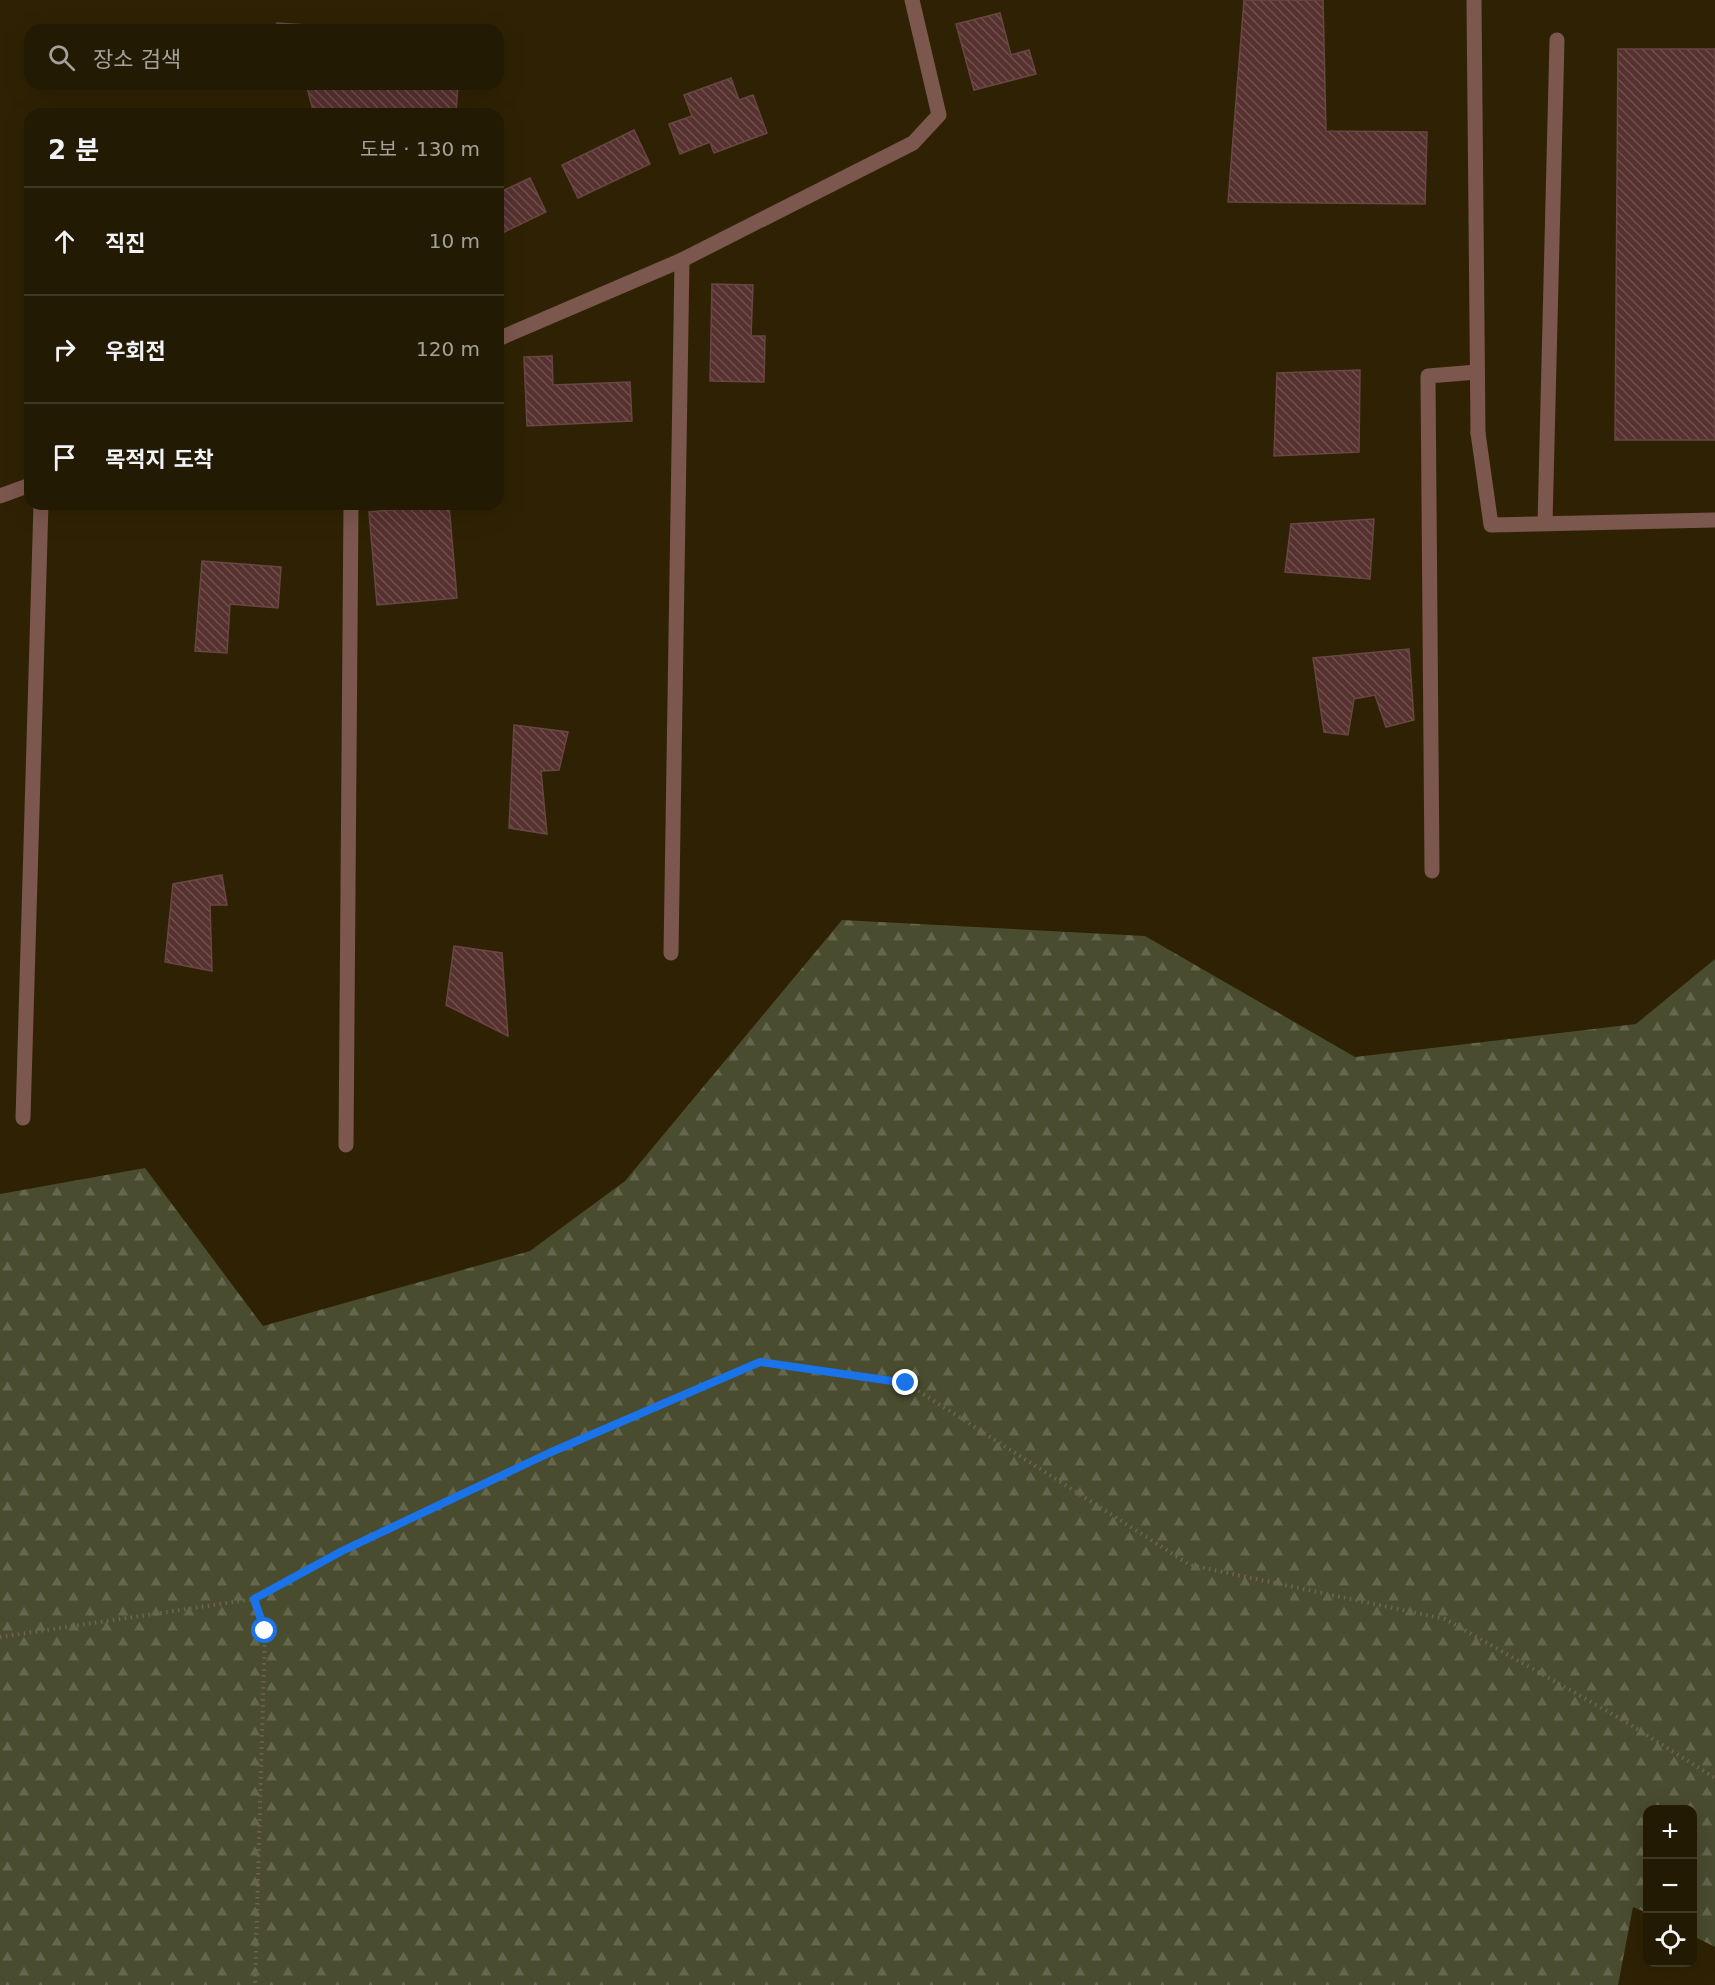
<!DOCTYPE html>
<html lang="ko">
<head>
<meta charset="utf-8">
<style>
  body { margin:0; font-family:"DejaVu Sans","Noto Sans KR",sans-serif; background:#2b230d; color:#f1f3f6 }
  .controls { position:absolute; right:18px; bottom:18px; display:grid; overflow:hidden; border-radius:12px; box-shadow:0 6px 24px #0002 }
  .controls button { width:54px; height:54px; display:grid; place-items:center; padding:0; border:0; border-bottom:2px solid #403825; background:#231a03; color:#f1f3f6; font:30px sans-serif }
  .stop { position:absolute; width:18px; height:18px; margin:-14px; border:4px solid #1a73e8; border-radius:50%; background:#fff }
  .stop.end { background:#1a73e8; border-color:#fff; box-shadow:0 2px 6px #0008 }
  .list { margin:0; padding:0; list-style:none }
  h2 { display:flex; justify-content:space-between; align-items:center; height:78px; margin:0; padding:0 24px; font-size:26px }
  h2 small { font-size:20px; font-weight:400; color:#a3a19a }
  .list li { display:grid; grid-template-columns:39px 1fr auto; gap:18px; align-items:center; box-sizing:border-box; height:108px; padding:0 24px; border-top:2px solid #403825 }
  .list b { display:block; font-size:22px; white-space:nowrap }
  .list em { font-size:20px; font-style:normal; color:#a3a19a }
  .icon { flex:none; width:33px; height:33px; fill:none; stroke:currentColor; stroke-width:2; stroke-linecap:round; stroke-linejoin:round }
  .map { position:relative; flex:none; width:1715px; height:1985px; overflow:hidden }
  .search { position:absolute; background:#231a03; box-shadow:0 6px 24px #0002; left:24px; top:24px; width:480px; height:66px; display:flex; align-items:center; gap:15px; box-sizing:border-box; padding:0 21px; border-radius:18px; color:#a3a19a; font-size:22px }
  .panel { position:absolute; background:#231a03; box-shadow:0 6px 24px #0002; left:24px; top:108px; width:480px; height:402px; border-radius:18px }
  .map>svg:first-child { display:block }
  .forest { fill:url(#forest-firs) }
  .building { fill:url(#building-back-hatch); stroke:#684643; stroke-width:1.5 }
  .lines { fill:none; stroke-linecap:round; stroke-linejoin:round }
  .path { stroke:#70644b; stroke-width:4; stroke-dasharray:1.5 4.5; stroke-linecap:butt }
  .service { stroke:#7c574d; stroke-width:15 }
  .minor { stroke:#7c574d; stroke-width:15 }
  .route { stroke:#1a73e8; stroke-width:8 }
</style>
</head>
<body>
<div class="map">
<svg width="1715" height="1985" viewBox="0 0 1715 1985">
  <defs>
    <pattern id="forest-firs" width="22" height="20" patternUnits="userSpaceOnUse" patternTransform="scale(1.5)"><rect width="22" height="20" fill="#4a4c30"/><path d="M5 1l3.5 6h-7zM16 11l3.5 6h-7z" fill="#64664d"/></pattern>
    <pattern id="building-back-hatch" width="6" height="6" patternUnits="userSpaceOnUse" patternTransform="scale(1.5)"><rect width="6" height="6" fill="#56312f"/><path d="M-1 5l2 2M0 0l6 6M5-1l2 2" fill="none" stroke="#6e4f4c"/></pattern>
  </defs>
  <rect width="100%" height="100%" fill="#2f2204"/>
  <path class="forest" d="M842,920l303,16 210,121 281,-33 79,-65v988l-22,-11 -1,-126h-44l-1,103 -14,-6 -15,78h-1618v-791l145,-26 118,158 267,-75 95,-70z"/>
  <path class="building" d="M1244,0h79l3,131 101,1 -2,72 -197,-2z
    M1000,13l11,42 18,-5 7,24 -62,16 -18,-66z
    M277,23l30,2 25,5h-51z
    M1618,49h97v391h-100z
    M731,78l8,22 14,-5 14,38 -53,20 -4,-11 -30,12 -11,-30 23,-8 -8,-21z
    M306,84h152l-2,30h-142z
    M634,130l16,34 -72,34 -16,-33z
    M530,178l16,34 -48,23v-42z
    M712,284l41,1 -2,51h14l-1,46 -54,-1z
    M552,356l1,29 77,-3 2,39 -105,5 -3,-69z
    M1360,370l-1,82 -85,4 3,-83z
    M449,505l8,93 -80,7 -8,-93z
    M1374,519l-4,60 -85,-7 6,-48z
    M202,561l79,6 -3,41 -48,-4 -3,49 -32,-2z
    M1409,649l5,71 -28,7 -11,-32 -21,4 -6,36 -24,-3 -11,-74z
    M514,725l54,7 -9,38 -18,1 6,63 -38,-6z
    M222,875l5,30h-17l2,66 -47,-9 8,-78z
    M454,946l48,7 6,83 -62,-31z"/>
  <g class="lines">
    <path class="path" d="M254,1599l11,32 -10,354
      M0,1637l254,-38 88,-48 207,-98 212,-91 145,21 284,182 255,54 181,103 89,56"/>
    <path class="service" d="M1478,433l13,92 224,-5
      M1545,524l12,-484
      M1432,871l-4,-495 49,-4
      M671,953l11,-693
      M23,1118l18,-614
      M346,1145l5,-641"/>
    <path class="minor" d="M1474,0l4,433
      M498,339l184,-79 231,-117 26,-28 -27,-115
      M0,496l30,-11"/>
  </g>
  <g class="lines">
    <path class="route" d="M265,1631l-11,-32 88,-48 207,-98 211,-91 146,21"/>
  </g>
</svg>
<div class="controls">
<button>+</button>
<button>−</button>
<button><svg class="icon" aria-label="locate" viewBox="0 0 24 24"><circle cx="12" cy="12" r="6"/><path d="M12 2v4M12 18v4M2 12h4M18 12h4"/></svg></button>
</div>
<div class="stop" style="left:265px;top:1631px"></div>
<div class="stop end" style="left:906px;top:1383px"></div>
<div class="search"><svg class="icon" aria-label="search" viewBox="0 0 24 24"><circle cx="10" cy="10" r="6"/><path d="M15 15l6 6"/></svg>장소 검색</div>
<section class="panel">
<h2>2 분<small>도보 · 130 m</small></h2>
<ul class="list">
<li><svg class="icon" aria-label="ahead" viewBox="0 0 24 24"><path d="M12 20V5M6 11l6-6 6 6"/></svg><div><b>직진</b></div><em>10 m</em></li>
<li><svg class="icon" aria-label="right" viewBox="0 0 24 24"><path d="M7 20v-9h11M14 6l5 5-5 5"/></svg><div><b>우회전</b></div><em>120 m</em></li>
<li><svg class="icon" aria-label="arrive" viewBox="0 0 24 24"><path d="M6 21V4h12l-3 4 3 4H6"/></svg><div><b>목적지 도착</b></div></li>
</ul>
</section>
</div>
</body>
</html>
